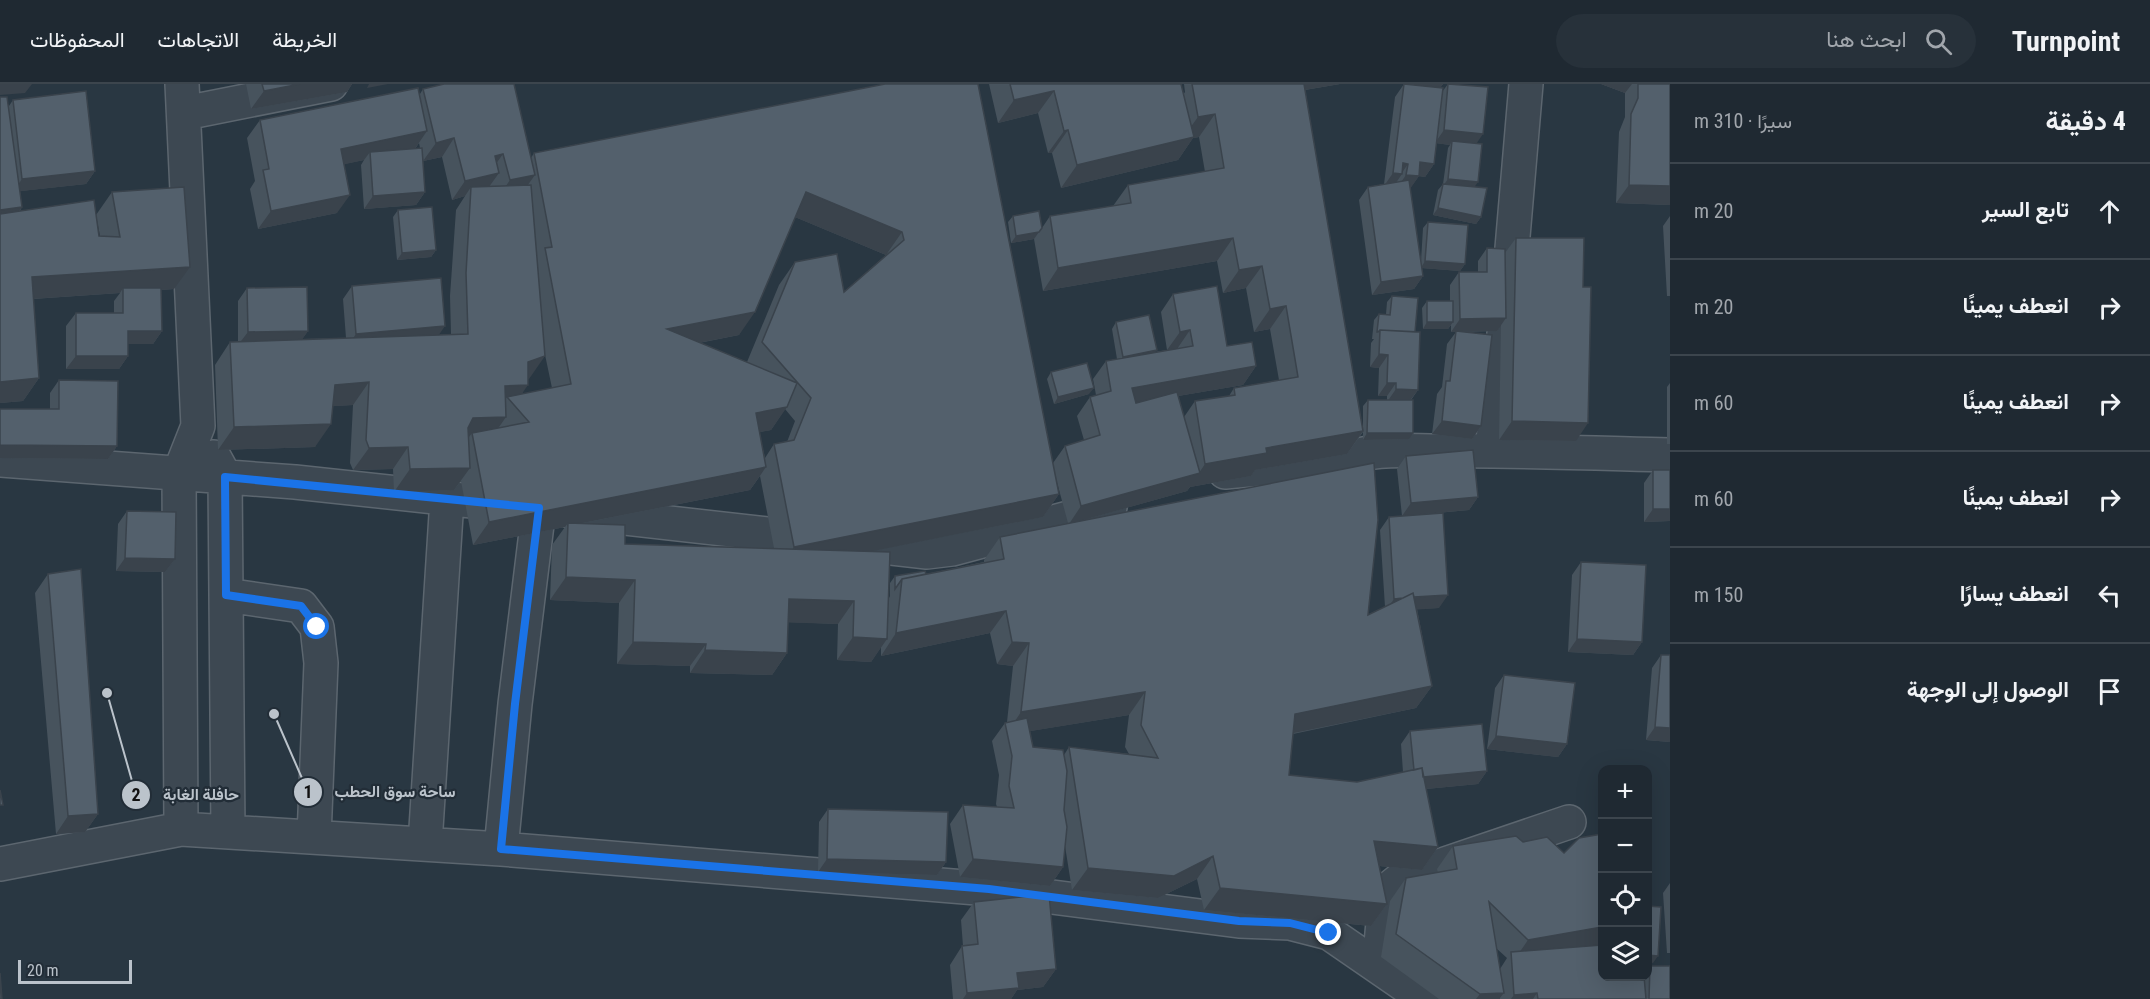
<!DOCTYPE html>
<html lang="ar">
<head>
<meta charset="utf-8">
<style>
  body { margin:0; font-family:"Roboto Condensed",Vazirmatn,sans-serif; background:#27313a; color:#f1f3f6; direction:rtl }
  .controls { position:absolute; right:18px; bottom:18px; display:grid; overflow:hidden; border-radius:12px; box-shadow:0 6px 24px #0002 }
  .controls button { width:54px; height:54px; display:grid; place-items:center; padding:0; border:0; border-bottom:2px solid #3c454d; background:#1f2932; color:#f1f3f6; font:30px sans-serif }
  .scale { position:absolute; left:18px; bottom:15px; width:114px; box-sizing:border-box; padding-left:6px; border:3px solid #bbc3cb; border-top:0; font-size:16px; line-height:21px; white-space:nowrap; color:#bbc3cb; -webkit-text-stroke:4px #222d37; paint-order:stroke }
  .stop { position:absolute; width:18px; height:18px; margin:-14px; border:4px solid #1a73e8; border-radius:50%; background:#fff }
  .stop.end { background:#1a73e8; border-color:#fff; box-shadow:0 2px 6px #0008 }
  .list { margin:0; padding:0; list-style:none }
  h2 { display:flex; justify-content:space-between; align-items:center; height:78px; margin:0; padding:0 24px; font-size:26px }
  h2 small { font-size:20px; font-weight:400; color:#a1a6ac }
  .list li { display:grid; grid-template-columns:39px 1fr auto; gap:18px; align-items:center; box-sizing:border-box; height:96px; padding:0 24px; border-top:2px solid #3c454d }
  .list b { display:block; font-size:22px; white-space:nowrap }
  .list em { font-size:20px; font-style:normal; color:#a1a6ac }
  .icon { flex:none; width:33px; height:33px; fill:none; stroke:currentColor; stroke-width:2; stroke-linecap:round; stroke-linejoin:round }
  .map { position:relative; flex:none; width:1670px; height:915px; overflow:hidden; direction:ltr }
  header { display:flex; align-items:center; gap:36px; box-sizing:border-box; height:84px; padding:0 30px; background:#1f2932; border-bottom:2px solid #3c454d }
  header strong { font-size:28px }
  nav { display:flex; gap:33px; margin-inline-start:auto; font-size:21px }
  .search { width:420px; height:54px; background:#27313a; display:flex; align-items:center; gap:15px; box-sizing:border-box; padding:0 21px; border-radius:33px; color:#a1a6ac; font-size:22px }
  main { display:flex }
  aside { flex:1; background:#1f2932 }
  .map>svg:first-child { display:block }
  .lines { fill:none; stroke-linecap:round; stroke-linejoin:round }
  .minor-casing { stroke:#5c666f; stroke-width:36 }
  .minor { stroke:#3d4852; stroke-width:33 }
  .wall { fill:#47535d; fill-rule:evenodd }
  .shaded-wall { fill:#3a434c }
  .building { fill:#53606c; stroke:#3a434c; stroke-width:1.5 }
  .route { stroke:#1a73e8; stroke-width:8 }
  .leader { fill:none; stroke:#bbc3cb; stroke-width:2 }
  .callout-dot { fill:#bbc3cb; stroke:#222d37; stroke-width:2 }
  .mark-label { font-size:18px; text-anchor:middle; font-weight:bold; fill:#111 }
  .callout-label { font-size:16px; text-anchor:middle; font-weight:bold; fill:#bbc3cb; stroke:#222d37; stroke-width:4.5; stroke-linejoin:round; paint-order:stroke }
</style>
</head>
<body>
<header>
<strong>Turnpoint</strong>
<div class="search"><svg class="icon" aria-label="search" viewBox="0 0 24 24"><circle cx="10" cy="10" r="6"/><path d="M15 15l6 6"/></svg>ابحث هنا</div>
<nav><a>الخريطة</a><a>الاتجاهات</a><a>المحفوظات</a></nav>
</header>
<main>
<aside>
<h2>4 دقيقة<small>سيرًا · 310 m</small></h2>
<ul class="list">
<li><svg class="icon" aria-label="ahead" viewBox="0 0 24 24"><path d="M12 20V5M6 11l6-6 6 6"/></svg><div><b>تابع السير</b></div><em>20 m</em></li>
<li><svg class="icon" aria-label="right" viewBox="0 0 24 24"><path d="M7 20v-9h11M14 6l5 5-5 5"/></svg><div><b>انعطف يمينًا</b></div><em>20 m</em></li>
<li><svg class="icon" aria-label="right" viewBox="0 0 24 24"><path d="M7 20v-9h11M14 6l5 5-5 5"/></svg><div><b>انعطف يمينًا</b></div><em>60 m</em></li>
<li><svg class="icon" aria-label="right" viewBox="0 0 24 24"><path d="M7 20v-9h11M14 6l5 5-5 5"/></svg><div><b>انعطف يمينًا</b></div><em>60 m</em></li>
<li><svg class="icon" aria-label="left" viewBox="0 0 24 24"><path d="M17 20v-9H6M10 6l-5 5 5 5"/></svg><div><b>انعطف يسارًا</b></div><em>150 m</em></li>
<li><svg class="icon" aria-label="arrive" viewBox="0 0 24 24"><path d="M6 21V4h12l-3 4 3 4H6"/></svg><div><b>الوصول إلى الوجهة</b></div></li>
</ul>
</aside>
<div class="map">
<svg width="1670" height="915" viewBox="0 0 1670 915">
  <rect width="100%" height="100%" fill="#293742"/>
  <g class="lines">
    <defs>
      <path id="minor" d="M185,29l146,-29
        M1492,366l16,-155 18,-211
        M214,373l11,20 3,354
        M0,376l295,22 214,23
        M1225,388l118,-11c27,-14 64,-10 94,-10 78,-1 155,2 233,4
        M572,428l355,40 25,-3 158,-42
        M226,511l75,11 16,21 4,36 -7,174
        M181,745l-2,-355 19,-48 -16,-342
        M425,760l22,-345
        M501,765l14,-145 24,-196
        M0,780l181,-35 320,20 488,40 250,32 51,2 39,10 96,66
        M1379,881l7,-74 15,-12 168,-57"/>
    </defs>
    <use href="#minor" class="minor-casing"/>
    <use href="#minor" class="minor"/>
  </g>
  <path class="wall" d="M246,0h106l-5,8 -96,17z
    M885,0l168,379 12,-17 19,-6 -7,-24 13,-19 6,-2 -3,-16 13,-18 11,-2 -5,-30 4,-7 39,30 12,-2 -6,-38 12,-18 54,52 29,20 -13,19 -65,11 6,21 11,-16 34,-5 5,-8 45,-8 -9,-51 -16,3 -8,-44 -23,5 -6,-32 -174,30 -9,-52 -23,4 -3,-21 5,-6 29,12 8,-12 63,-10 15,-21 77,-13 -6,-35 -6,1 -15,22 -117,28 -9,-35h-4l-10,-40 -40,10 -9,-39h192l2,11 2,-3 -1,-8h156l-35,6 58,340v-24l5,-6h19v-4h-9l1,-28 -9,-1 1,-24 3,-4h-2l2,-19 5,-6h7l1,-12 5,-6 23,36 3,58 -7,10 -2,39 -46,1v-8l-16,22 -92,16 -4,6 -61,11 -3,4 -108,30 289,94 17,-8 -5,-77 9,-13 13,-1 -5,-47 9,-13 72,41 -9,13 -64,6 34,92 -22,1 15,77 -16,22 -123,26 -4,41 68,7 46,-10 -2,-28 9,-13 77,40 -9,13 -52,5 12,58 -16,23 -43,-4 8,38 -16,22 -167,-16 -7,-31 -39,19 -86,-8 -7,-44 -2,21 -13,19 -90,-9 -10,-53 13,-19 34,2 -1,-3 3,-29 -7,-34 13,-18 2,-1 6,-56 -16,-2 -7,-31 -109,23v-9l-10,15 -34,-2 1,-36 -50,-2 -1,31 -15,22 -82,-2v-7l-73,-2 2,-61 -69,-3 2,-55 13,-18 -92,18 -12,-64 -7,9 -60,2 -1,-23 -40,1 -3,-7 3,-58 -21,1 -17,41 -97,3 -3,-85 15,-23h8v-41l9,-13 61,43 -6,8 44,-1 -3,-39 9,-13 87,49 12,-1 -1,-38 6,-86 9,-14 -13,4 -10,-43 -19,4v-3l2,34 -9,13 -52,4 -3,-44 3,-5 -20,4 -7,49 -79,16 -8,-40 5,-8 -8,-43 13,-18 160,-26 3,-5 108,69 3,-5zM419,59l1,5 -5,1zM795,133l91,38 -42,37 -49,-30 -16,23 -32,77 -48,-19 40,-8zM544,266l8,38 -30,6 6,-15zM785,325l10,12 -8,21 -13,2 -9,14 -6,-26 12,-2zM1055,391l13,48 -68,14 -16,23v2l-58,12 -31,2 -5,7v13l-1,2 -18,-47 172,-34 16,-23zM760,392l14,72 -149,-4 -42,-21 167,-33zM1129,631l-4,32 4,7 -60,-7 -5,8 -31,-8 -3,-16z
    M1404,0h39l-3,4 2,4 6,-8h8l21,59 -3,44 7,30 -5,7 -43,-9 5,-25 5,-6 5,-36 2,-3 -14,-2 -2,21 -9,13 -6,-1 -9,12 11,73 2,-33 5,-6 37,42 -5,7 -38,-3 1,8 -9,13 -42,6 -13,-95 9,-13 16,-3 11,-87z
    M1601,0h69v121l-54,-2 3,-71 6,-15v-24z
    M0,13l9,9 4,-6 82,71 -9,13 -66,7 2,16 -2,4 80,25 -4,-21 16,-23 62,97 -13,1 1,41 -9,13h-25v12l-9,13h-53v-43l10,-13h38v-12l6,-8 -87,6 6,79 -16,23 -23,2z
    M398,126l38,40 -5,7 -34,3 -4,-43z
    M1670,132v80h-3l-4,-70z
    M1516,154l60,203 -77,-1 2,-116 -4,7 -38,1 22,94 -9,13 -40,-5 5,-40 5,-7 5,-43 9,-12h-5v-7l-3,4h-25l-1,-21 5,-7h23v-16l9,-13h19v-11l9,-13 18,5z
    M1051,288l38,22 -35,10 -7,-25z
    M59,296l58,66 -9,13 -108,-1v-49h50v-16z
    M1670,299v61h-3v-57z
    M1653,386l17,51 -26,1v-39z
    M127,427l48,48 -10,13 -49,-1 2,-47z
    M1581,478l61,80 -9,13 -65,-3 4,-77z
    M48,490l50,240 -13,18 -29,2 -21,-241z
    M1661,571l9,87 -24,-2 6,-72z
    M1504,591l63,69 -9,13 -71,-8 8,-61z
    M828,725l118,53 -9,13 -119,-3 1,-50z
    M1453,762l149,96 -2,3 2,31h45v-6l3,-4 20,33h-170v-1l-1,1h-60l-58,-42 9,-56 16,-23 32,-5 -1,-4zM1496,864l11,10 -7,11z
    M1670,799v70h-3l-4,-60z
    M974,818l82,67 -13,18 -26,3 -6,9h-58l-3,-34 12,-19h1l-2,-26z"/>
  <path class="shaded-wall" d="M0,0h32l-7,9 -25,2z
    M300,0h52l-5,8 -96,17 13,-18z
    M369,0h19l-21,4z
    M1292,0h48l-54,9z
    M1414,0h29l-9,12 -28,-1z
    M1601,0h31l-7,9z
    M1054,7l-16,22 -40,10 16,-23z
    M1215,30l-16,23 -6,1 -15,22 -117,28 16,-23 105,-26 16,-22z
    M1068,46l-16,23h-4l16,-22z
    M1444,46l39,4 -9,13 -22,-6 -2,4 -15,-2z
    M427,47l-13,19 -44,2 -6,8 -36,8 13,-19z
    M454,54l-12,19 -19,4 13,-18z
    M503,70l-13,18 5,-16z
    M1420,78l14,2 -9,13 -6,-1 -9,13 -13,-1 9,-13z
    M1403,79l5,1 -7,10h1l-9,13 -9,-1 9,-13z
    M95,87l-9,13 -73,8 9,-13z
    M499,89l-13,18 -15,-4 -6,9 -13,4 13,-19z
    M535,91l-13,18 -25,6 13,-19z
    M1448,95l30,3 -5,7 -30,-3z
    M1629,101l41,1v19l-54,-2z
    M425,108l-9,13 -52,4 9,-13z
    M806,108l96,40 -16,23 -96,-40z
    M350,111l-13,18 -79,16 13,-18z
    M22,123l-13,19 -9,1v-17z
    M1438,124l43,9 -5,7 -43,-9z
    M1039,148l-5,7 -23,4 5,-7z
    M1233,154l-16,23 -174,30 15,-23z
    M436,166l-5,7 -34,3 5,-7z
    M1425,177l40,3 -5,7 -39,-3z
    M1262,182l-16,22 -23,5 16,-23z
    M190,183l-16,22 -51,4v-5l-3,5 -104,7 16,-23z
    M1423,192l-9,13 -42,6 9,-13z
    M1286,222l-16,23 -16,3 16,-23z
    M755,228l-16,23 -88,17 16,-23z
    M1506,234l-9,13 -46,1 9,-13z
    M1427,238h26l-5,7h-25z
    M445,242l-9,13 -89,8 9,-13z
    M1190,246l-13,19 -10,1 13,-18z
    M128,247h34l-9,13h-34z
    M308,247l-9,13 -61,1 10,-13z
    M1157,266l-5,7 -34,7 5,-7z
    M1379,270l9,1 -9,13 -9,-1z
    M76,272h52l-9,13h-53z
    M545,272l-16,23 -17,6 16,-23z
    M1256,282l-13,19 -124,21 13,-18z
    M39,294l-16,23 -23,2v-21z
    M369,298l-16,23 -34,2 16,-22z
    M1387,299h9l-9,13h-9z
    M528,301l-14,20 -7,-8 -8,11 6,-22z
    M1094,304l-5,6 -35,10 4,-7z
    M1396,305l22,1 -10,13 -21,-1z
    M787,323l-16,23 -31,6 16,-23z
    M506,333l-16,23 -18,-7 -6,8h-9l16,-23z
    M1442,337l39,5 -9,13 -40,-5z
    M1512,337l76,2 -12,18 -77,-1z
    M331,340l-16,23 -97,3 16,-23z
    M1363,347l-16,23 -92,16 -4,6 -61,11 -3,4 -118,33 12,-18 118,-33 6,-9 61,-16z
    M1367,349h46l-4,6 -46,1z
    M0,361l117,1 -9,13 -108,-1z
    M408,363l-15,22 -40,1 16,-22z
    M766,383l-16,23 -183,36 1,-3 -3,4 -92,18 16,-23z
    M470,384l-16,22 -60,2 16,-23z
    M1059,410l-16,23 -265,53 16,-23z
    M1478,413l-9,13 -67,6 9,-13z
    M1653,425h17v12l-26,1z
    M125,474l50,1 -10,13 -49,-1z
    M566,493l69,3 -16,23 -69,-3z
    M1448,511l-9,13 -54,4 9,-13z
    M789,515l65,2 -16,23 -65,-2z
    M1006,527l-16,22 -109,23 15,-23z
    M853,553l34,2 -16,23 -34,-2z
    M1577,555l65,3 -9,13 -65,-3z
    M633,558l73,2 -16,22 -73,-2z
    M1012,558l17,1 -16,23 -16,-2z
    M705,566l82,3 -15,22 -82,-2z
    M1432,602l-16,22 -137,28 16,-22z
    M1145,608l-16,23 -122,20v-2l14,-21z
    M1655,643l15,1v14l-24,-2z
    M1496,652l71,8 -9,13 -71,-8z
    M1487,687l-9,13 -73,7 9,-13z
    M98,730l-13,18 -29,2 12,-18z
    M1374,757l64,6 -16,23 -64,-6z
    M1213,772l-16,23 -39,19 -86,-8 16,-22z
    M827,775l119,3 -9,13 -119,-3z
    M973,775l90,8 -13,19 -90,-9z
    M1220,804l167,16 -16,22 -167,-16z
    M1602,843v15l-4,6 -86,15 16,-23z
    M1647,871l11,1 -5,7 -6,-1z
    M1056,885l-13,18 -26,3 -6,9h-48l4,-6 50,-20z
    M1504,909l-5,6h-23l4,-5z
    M1537,909l-4,6h-22l3,-4z"/>
  <path class="building" d="M262,0h38l-36,7z
    M444,0h70l21,91 -25,5 -7,-26 -8,2 4,17 -34,8 -11,-43 -18,5 -13,-54z
    M885,0h93l81,410 -265,53 -20,-103 20,-4 17,-42 -49,-56 33,-80 42,-8 7,38 60,-52 -2,-8 -96,-40 -51,120 -88,17 130,54 -10,24 -31,6 10,54 -277,55 -17,-89 57,-11 -22,-25 64,-13 -26,-136 7,-1 -18,-94z
    M1010,0h171l13,53 -117,28 -9,-35 -4,1 -10,-40 -40,9z
    M1192,0h112l59,347 -97,17 1,5 -62,11 -10,-63 40,-6 -1,-7 64,-11 -12,-71 -16,3 -8,-43 -23,4 -6,-32 -175,30 -8,-52 81,-13 -3,-18 96,-17 -9,-54 -17,3z
    M1404,0l39,4 -9,76 -14,-2 -1,14 -13,-1 2,-11 -5,-1 -1,11 -9,-1z
    M1448,0l40,3 -5,47 -39,-4z
    M1638,0h32v102l-41,-1 2,-71 7,-16z
    M418,4l9,43 -86,18 9,46 -79,16 -8,-41 6,-1 -9,-49z
    M86,7l9,80 -73,8 -9,-79z
    M0,13h7l15,110 -22,3z
    M1452,57l30,3 -4,38 -30,-3z
    M422,64l3,44 -52,4 -3,-44z
    M1409,96l14,96 -42,6 -13,-95z
    M1443,100l44,4 -6,29 -43,-9z
    M531,101l14,171 -17,6v23l-23,1 1,31 -33,1 -5,10 2,40 -60,1 -2,-22 -39,1 -3,-8 3,-58 -34,3 -4,39 -97,3 -4,-85 238,-8 -2,-61 5,-86z
    M184,103l6,80 -158,10 7,101 -39,4v-168l94,-14 5,36 21,1 -8,-45z
    M432,123l4,43 -34,3 -4,-43z
    M1039,127l3,17 -3,4 -23,4 -3,-20z
    M1428,138l40,3 -3,39 -40,-3z
    M1516,154h68l-1,49h8l-3,136 -76,-2z
    M1487,164l18,1 1,69 -46,1 -1,-47h28z
    M441,194l4,48 -89,8 -4,-48z
    M1217,202l10,60 25,-4 4,24 -124,22 4,15 41,-11 23,81 -119,33 -16,-60 35,-11 -10,-38 21,-6 -5,-30 87,-15 -3,-16 -10,2 -7,-38z
    M307,203l1,44 -60,1 -1,-44z
    M123,204h38l1,43h-34v25h-52v-43h47z
    M1392,212l26,2 -3,34 -35,-2 -2,2h-1l2,-18 11,1z
    M1427,217h26v21h-26z
    M1149,231l8,35 -34,7 -7,-35z
    M1380,246l40,2 -2,58 -22,-1v-6h-9l1,-28 -9,-1z
    M1456,247l36,4 -11,91 -39,-5 4,-40h4z
    M1087,279l7,25 -36,9 -7,-25z
    M59,296l59,1 -1,65 -117,-1v-36h59z
    M1368,316h45v33h-46z
    M1473,366l5,47 -67,6 -5,-47z
    M1374,379l4,57 -10,95 45,-22 19,93 -137,28 -6,61 68,7 65,-14 16,79 -64,-6 13,63 -167,-16 -7,-32 -39,20 -86,-8 -19,-121 89,11 -17,-33 4,-33 -124,20 8,-69 -17,-1 -6,-31 -110,22 6,-54 102,-20 -4,-22z
    M1653,386h17v39h-17z
    M127,427l49,1 -1,47 -50,-1z
    M1443,429l5,82 -34,2 -1,-4 -10,5 -9,1 -5,-82z
    M568,439l57,2v19l265,8 -3,87 -34,-2 1,-36 -65,-2 -2,54 -82,-3 1,-6 -73,-2 2,-62 -69,-3z
    M1581,478l65,3 -4,77 -65,-3z
    M81,485l17,245 -30,2 -20,-242z
    M925,487l1,3 -24,5 -7,10v-13z
    M1661,571h9v73l-15,-1z
    M1504,591l71,8 -8,61 -71,-8z
    M1027,634l6,29 30,3 4,21 -3,39 3,17 -4,40 -90,-8 -10,-54 51,3 -5,-22 3,-30 -7,-33z
    M1482,640l5,47 -64,6 -1,-9 -8,2 -4,-39z
    M0,706l3,15h-3z
    M828,725l120,3 -2,50 -119,-3z
    M1602,750v93l-74,13 -39,-38 15,91 -24,1 -84,-60 10,-56 51,-9 -4,-23 63,-10 7,6 24,-5 17,16 15,-15z
    M1049,810l7,75 -39,4 2,15 -52,5 -5,-47 16,-2 -4,-42z
    M1647,822l14,1 -3,49 -11,-1z
    M1602,861v31h42l2,23h-108l-1,-6 -23,2 -3,-43z
    M1650,882h20v33h-21z
    M0,889l2,26h-2z"/>
  <g class="lines">
    <path class="route" d="M317,543l-16,-21 -75,-11 -1,-118 314,31 -24,196 -14,145 488,40 250,32 51,2 39,10"/>
  </g>
  <path class="leader" d="M274 630L308 708M107 609L136 711"/>
  <g class="callout-dot">
    <circle cx="274" cy="630" r="6"/>
    <circle cx="107" cy="609" r="6"/>
    <circle cx="308" cy="708" r="15"/>
    <circle cx="136" cy="711" r="15"/>
  </g>
  <g class="mark-label">
    <text x="308" y="714">1</text>
    <text x="136" y="717">2</text>
  </g>
  <g class="callout-label">
    <text x="395" y="713">ساحة سوق الحطب</text>
    <text x="201" y="716">حافلة الغابة</text>
  </g>
</svg>
<div class="controls">
<button>+</button>
<button>−</button>
<button><svg class="icon" aria-label="locate" viewBox="0 0 24 24"><circle cx="12" cy="12" r="6"/><path d="M12 2v4M12 18v4M2 12h4M18 12h4"/></svg></button>
<button><svg class="icon" aria-label="layers" viewBox="0 0 24 24"><path d="M12 4l9 5-9 5-9-5zM3 14l9 5 9-5"/></svg></button>
</div>
<div class="scale">20 m</div>
<div class="stop" style="left:317px;top:543px"></div>
<div class="stop end" style="left:1329px;top:849px"></div>
</div>
</main>
</body>
</html>
